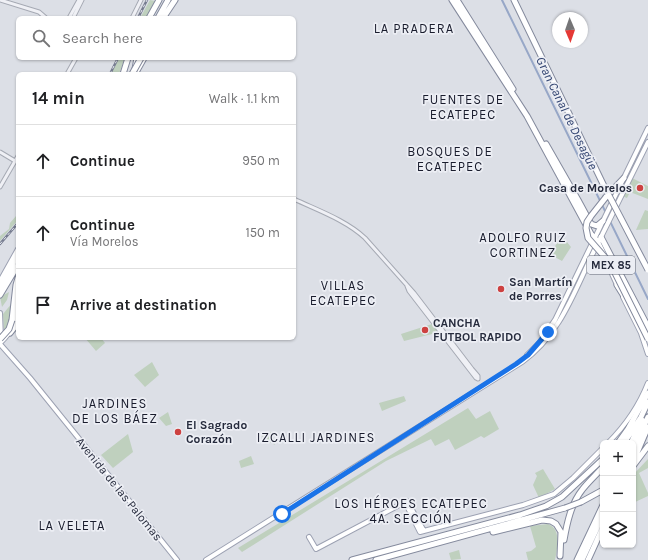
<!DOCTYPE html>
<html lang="en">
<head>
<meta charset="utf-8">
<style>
  body { margin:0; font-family:Karla,sans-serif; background:#f6f6f6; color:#202124 }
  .controls { position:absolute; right:12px; bottom:12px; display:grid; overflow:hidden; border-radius:6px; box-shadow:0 1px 3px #0004 }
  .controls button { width:36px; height:36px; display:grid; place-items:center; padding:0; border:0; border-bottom:1px solid #e0e0e0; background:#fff; color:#202124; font:20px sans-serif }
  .compass { position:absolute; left:552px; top:12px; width:36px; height:36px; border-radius:50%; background:#fff; box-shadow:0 1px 3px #0004; rotate:178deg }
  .stop { position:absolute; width:12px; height:12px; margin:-9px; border:3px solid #1a73e8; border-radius:50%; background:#fff }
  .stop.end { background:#1a73e8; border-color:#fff; box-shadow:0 1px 4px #0008 }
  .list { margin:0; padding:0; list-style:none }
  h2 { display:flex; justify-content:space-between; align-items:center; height:52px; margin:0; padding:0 16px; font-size:17px }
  h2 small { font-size:13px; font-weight:400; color:#757577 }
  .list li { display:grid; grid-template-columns:26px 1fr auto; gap:12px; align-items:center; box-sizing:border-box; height:72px; padding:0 16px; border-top:1px solid #e0e0e0 }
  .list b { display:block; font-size:15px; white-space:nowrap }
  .list p { margin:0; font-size:13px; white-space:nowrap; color:#757577 }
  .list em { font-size:13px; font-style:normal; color:#757577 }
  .icon { flex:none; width:22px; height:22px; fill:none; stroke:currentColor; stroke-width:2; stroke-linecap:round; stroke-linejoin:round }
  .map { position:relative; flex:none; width:648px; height:560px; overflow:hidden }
  .search { position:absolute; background:#fff; box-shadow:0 1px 3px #0004; left:16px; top:16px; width:280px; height:44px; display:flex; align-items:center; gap:10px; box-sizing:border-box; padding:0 14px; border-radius:6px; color:#757577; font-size:15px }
  .panel { position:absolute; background:#fff; box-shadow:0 1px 3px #0004; left:16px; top:72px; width:280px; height:268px; border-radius:6px }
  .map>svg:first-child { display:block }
  .green { fill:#bfd0be }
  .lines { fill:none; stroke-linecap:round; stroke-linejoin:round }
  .canal { stroke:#97a7c7; stroke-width:2 }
  .minor-casing { stroke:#a5a9b3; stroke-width:5 }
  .major-casing { stroke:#9ca1b2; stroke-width:6 }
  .highway-casing { stroke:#848a9d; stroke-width:7 }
  .minor { stroke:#eff0f5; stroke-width:3 }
  .major { stroke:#fff; stroke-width:4 }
  .highway { stroke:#fff; stroke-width:5 }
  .rail-casing { stroke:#767c90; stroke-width:2.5 }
  .rail { stroke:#eceef4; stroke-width:1; stroke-dasharray:3; stroke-linecap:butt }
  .highway-bridge-casing { stroke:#848a9d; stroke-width:7; stroke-linecap:butt }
  .highway-bridge { stroke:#fff; stroke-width:5 }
  .route { stroke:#1a73e8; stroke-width:5 }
  .poi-dot { fill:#cd4140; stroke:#eceef4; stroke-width:1.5 }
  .labels { text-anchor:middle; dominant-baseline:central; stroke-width:3.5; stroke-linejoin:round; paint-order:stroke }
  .shield { fill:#eceef4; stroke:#616674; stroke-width:1 }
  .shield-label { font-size:11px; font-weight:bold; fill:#262b3d }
  .poi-label { font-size:12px; font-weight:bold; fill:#262b3d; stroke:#eceef4; text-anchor:start }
  .street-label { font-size:12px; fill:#262b3d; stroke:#eceef4 }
  .neighbourhood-label { font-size:13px; letter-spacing:1px; fill:#191c2d; stroke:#eceef4 }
  .water-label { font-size:13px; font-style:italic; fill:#314370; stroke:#eceef4 }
</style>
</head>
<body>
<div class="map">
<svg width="648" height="560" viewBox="0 0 648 560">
  <rect width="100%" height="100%" fill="#dcdfe6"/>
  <path class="green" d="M150,0l5,1 -9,17h-6z
    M119,58h6l-6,16h-8z
    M632,178l16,8v13l-18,-7 -3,6 -5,-2z
    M645,210l3,1v18l-12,1z
    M16,216l2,1v3l-18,21v-5l9,-7 1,-6z
    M562,236l9,11 -9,14 -9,-5 -1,1 -3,-2z
    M9,292l-2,8 -5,7 -2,-10z
    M12,303l-4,22 -4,7 -1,-18z
    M432,324l5,6 -5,4 -28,7 -3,-7z
    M85,338h16l4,5 -9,8z
    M152,362l7,13 -14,12 -11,-12z
    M404,396l2,5 -24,10 -3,-8z
    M468,408l8,11 14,-8 9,18 -15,9 -3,-2 -26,14 -6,-11 -14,7 -4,-7 -45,22 -144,91 -4,-4z
    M168,412l4,12 -6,2 -7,-8z
    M272,432l3,12 -1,1 -1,-3 -8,2 -3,-9z
    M128,434l5,18 -20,16 -12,-13z
    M251,456l3,8 -13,4 -2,-7z
    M648,459v9l-9,5 9,20v3l-15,7v-28z
    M543,469l12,20 -16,9 -6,-13 4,-9 -2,-3z
    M548,524c14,5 9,25 7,36h-27l-2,-8 5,-1 5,-4 -6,-21z
    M459,550l2,9 -10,1 -2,-7z"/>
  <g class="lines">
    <path class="canal" d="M502,0l146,299"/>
    <defs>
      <path id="minor" d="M0,0l39,12 7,6
        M69,18l10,-18
        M73,18l9,-18
        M132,18l9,-18
        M67,74l9,-16
        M0,152l15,9
        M0,187l18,-31
        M294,199c23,11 52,21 71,39l49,55 58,76 6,7v3
        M407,286l2,5 67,87 2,1"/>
      <path id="major" d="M600,239l48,-97
        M598,242l6,12
        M607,263l11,24
        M0,281l18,-32
        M623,297l18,36 7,21
        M0,313l1,26
        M644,324l4,9
        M0,343c19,-18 15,-28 18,-53
        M0,344l30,34 147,182
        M527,355l13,-13 15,-22 93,-192
        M608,443c17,-17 31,-37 40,-60
        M405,502l15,30 103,-27 31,-11 19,-16 30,-30
        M309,537l7,12 91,-48 17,30
        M206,560l316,-198c40,-28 54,-76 75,-117"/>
      <path id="highway" d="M452,0l75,116 64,118 7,8
        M457,0l56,89
        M514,0l90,186
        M149,18l10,-18
        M158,18l10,-18
        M163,18l12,-18
        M135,69l2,-11
        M123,74l5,-16
        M135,74l9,-16
        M546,144l32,56 13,24 6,2 6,-5
        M606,197l18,-19
        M601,237l47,90
        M617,285l8,13
        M0,288l18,-34
        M0,295l18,-30
        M12,320l4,-35 2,-7
        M10,333l8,-10
        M618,443l10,-14 20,-36
        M624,443l17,-26 7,-15
        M631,443l11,-23
        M633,450l15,-33
        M633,462l15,-35
        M633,466l15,-20
        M581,502l22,-12
        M493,532l49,-12 9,1 5,3 5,8 -1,24
        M564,540c3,-17 7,-36 18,-50 6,-8 14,-15 21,-23
        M352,560l168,-45 26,-9 16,-9 41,-38
        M376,560l189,-52
        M577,560l26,-55
        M582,560l21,-45
        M588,560l15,-33"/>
    </defs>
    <use href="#minor" class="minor-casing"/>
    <use href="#major" class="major-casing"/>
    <use href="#highway" class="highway-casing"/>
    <use href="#minor" class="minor"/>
    <use href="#major" class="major"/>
    <use href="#highway" class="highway"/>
    <defs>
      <path id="rail" d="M138,18l9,-18
        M110,74l8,-16
        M0,244l18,-21"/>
    </defs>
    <use href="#rail" class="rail-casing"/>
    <use href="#rail" class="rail"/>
    <defs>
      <path id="highway-bridge" d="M132,74l9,-16
        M604,186l44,84
        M606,197l-15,19 -4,6 -1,6 2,10 22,25 38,76
        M0,339l9,-10 3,-9
        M565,508l16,-6"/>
    </defs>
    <use href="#highway-bridge" class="highway-bridge-casing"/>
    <use href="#highway-bridge" class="highway-bridge"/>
  </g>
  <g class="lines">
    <path class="route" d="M282,514l234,-150 12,-9 20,-23"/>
  </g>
  <g class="poi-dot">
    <circle cx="640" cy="188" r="4"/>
    <circle cx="501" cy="289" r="4"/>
    <circle cx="425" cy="330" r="4"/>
    <circle cx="178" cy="432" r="4"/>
  </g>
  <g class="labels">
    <rect class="shield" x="587" y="256" width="48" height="18" rx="3"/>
    <g class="shield-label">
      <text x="611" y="265">MEX 85</text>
    </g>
    <g class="poi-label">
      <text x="632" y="188" text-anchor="end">Casa de Morelos</text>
      <text x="509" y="282">San Martín<tspan x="509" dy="14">de Porres</tspan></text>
      <text x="433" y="323">CANCHA<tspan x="433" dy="14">FUTBOL RAPIDO</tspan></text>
      <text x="186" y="425">El Sagrado<tspan x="186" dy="14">Corazón</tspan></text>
    </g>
    <g class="street-label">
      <text transform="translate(119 489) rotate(51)">Avenida de las Palomas</text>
    </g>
    <g class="neighbourhood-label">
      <text x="414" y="28">LA PRADERA</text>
      <text x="463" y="99">FUENTES DE<tspan x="463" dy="15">ECATEPEC</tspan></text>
      <text x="450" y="151">BOSQUES DE<tspan x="450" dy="15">ECATEPEC</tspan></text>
      <text x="523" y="237">ADOLFO RUIZ<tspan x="523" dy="15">CORTINEZ</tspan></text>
      <text x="343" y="285">VILLAS<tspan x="343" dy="15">ECATEPEC</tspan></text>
      <text x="115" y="403">JARDINES<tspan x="115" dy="15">DE LOS BÁEZ</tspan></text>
      <text x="316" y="437">IZCALLI JARDINES</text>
      <text x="411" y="503">LOS HÉROES ECATEPEC<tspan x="411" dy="15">4A. SECCIÓN</tspan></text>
      <text x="72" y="525">LA VELETA</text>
    </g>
    <g class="water-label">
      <text transform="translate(567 113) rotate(64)">Gran Canal de Desagüe</text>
    </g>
  </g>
</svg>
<div class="controls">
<button>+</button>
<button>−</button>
<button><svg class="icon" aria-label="layers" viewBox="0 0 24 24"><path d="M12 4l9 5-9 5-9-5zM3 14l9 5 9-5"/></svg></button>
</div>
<svg class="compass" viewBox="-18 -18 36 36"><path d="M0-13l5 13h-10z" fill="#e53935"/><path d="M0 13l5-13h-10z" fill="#757577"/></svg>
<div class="stop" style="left:282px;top:514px"></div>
<div class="stop end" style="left:548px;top:332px"></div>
<div class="search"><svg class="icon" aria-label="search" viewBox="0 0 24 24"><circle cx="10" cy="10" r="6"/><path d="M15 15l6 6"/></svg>Search here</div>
<section class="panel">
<h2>14 min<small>Walk · 1.1 km</small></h2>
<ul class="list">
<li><svg class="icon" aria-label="ahead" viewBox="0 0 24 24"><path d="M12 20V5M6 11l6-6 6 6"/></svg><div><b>Continue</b></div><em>950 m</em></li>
<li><svg class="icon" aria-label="ahead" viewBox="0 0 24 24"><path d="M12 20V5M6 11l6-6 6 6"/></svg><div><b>Continue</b><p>Vía Morelos</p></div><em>150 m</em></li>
<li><svg class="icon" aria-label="arrive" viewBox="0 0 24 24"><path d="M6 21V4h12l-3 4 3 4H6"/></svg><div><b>Arrive at destination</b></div></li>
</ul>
</section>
</div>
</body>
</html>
